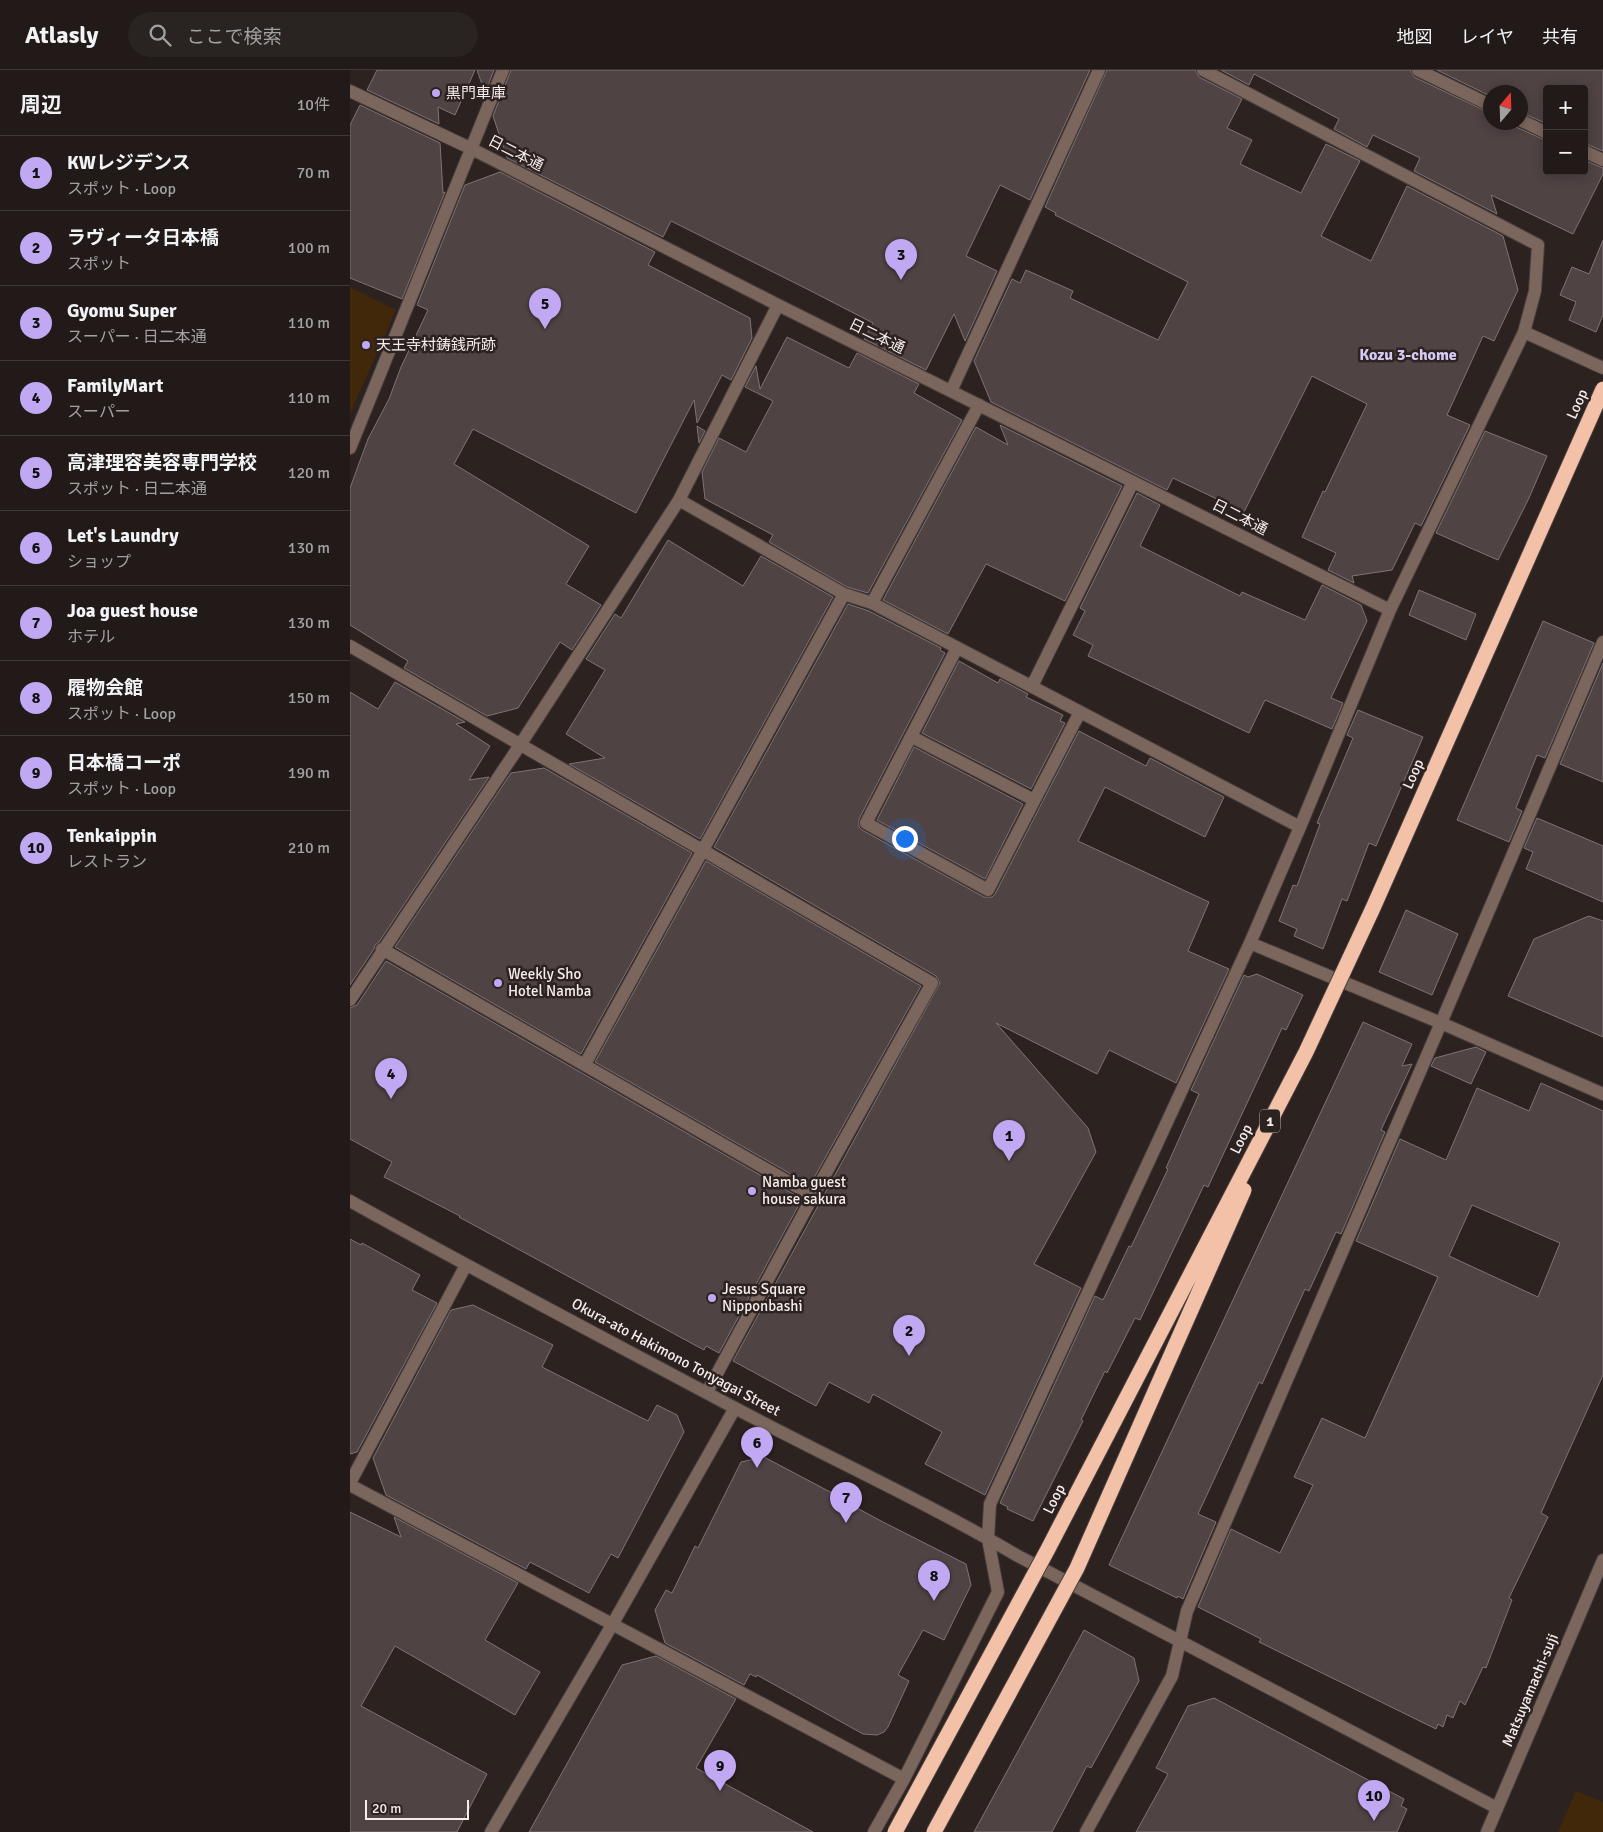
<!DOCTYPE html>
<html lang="ja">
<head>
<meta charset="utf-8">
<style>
  body { margin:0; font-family:Signika,"Noto Sans JP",sans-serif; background:#292321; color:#f1f3f6 }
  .controls { position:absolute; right:15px; top:15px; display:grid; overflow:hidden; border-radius:5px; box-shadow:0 2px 12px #0003 }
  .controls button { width:45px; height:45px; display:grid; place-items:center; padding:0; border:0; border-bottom:1px solid #3e3837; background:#211a18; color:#f1f3f6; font:25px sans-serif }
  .compass { position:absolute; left:1133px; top:15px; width:45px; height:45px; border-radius:50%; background:#211a18; box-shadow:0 2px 12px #0003; rotate:19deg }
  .scale { position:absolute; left:15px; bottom:12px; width:104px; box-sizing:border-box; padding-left:5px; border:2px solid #f5edec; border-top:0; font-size:14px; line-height:18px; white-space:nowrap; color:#f5edec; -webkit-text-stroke:4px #2c2220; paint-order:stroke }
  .you { position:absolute; left:554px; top:768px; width:18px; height:18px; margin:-12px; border:4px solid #fff; border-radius:50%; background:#1a73e8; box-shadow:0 0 0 8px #1a73e833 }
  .badge { display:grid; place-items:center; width:32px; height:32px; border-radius:50%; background:#c0a8f3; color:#111; font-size:16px; font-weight:700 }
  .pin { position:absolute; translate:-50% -41px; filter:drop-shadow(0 1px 2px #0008) }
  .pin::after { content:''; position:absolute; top:26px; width:18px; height:15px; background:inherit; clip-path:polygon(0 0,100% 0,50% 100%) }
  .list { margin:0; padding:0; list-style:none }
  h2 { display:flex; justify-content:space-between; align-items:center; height:65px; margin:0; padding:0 20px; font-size:21px }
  h2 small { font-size:16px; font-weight:400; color:#a2a1a2 }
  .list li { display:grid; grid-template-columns:32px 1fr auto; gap:15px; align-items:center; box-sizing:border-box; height:75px; padding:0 20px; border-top:1px solid #3e3837 }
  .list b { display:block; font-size:19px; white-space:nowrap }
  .list p { margin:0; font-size:16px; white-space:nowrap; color:#a2a1a2 }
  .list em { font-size:16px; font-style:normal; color:#a2a1a2 }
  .icon { flex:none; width:28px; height:28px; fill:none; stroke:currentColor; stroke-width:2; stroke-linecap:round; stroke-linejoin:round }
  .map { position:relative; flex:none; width:1253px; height:1762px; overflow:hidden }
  header { display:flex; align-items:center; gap:30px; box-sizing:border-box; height:70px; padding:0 25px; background:#211a18; border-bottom:1px solid #3e3837 }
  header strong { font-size:24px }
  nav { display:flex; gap:28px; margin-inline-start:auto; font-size:18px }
  .search { width:350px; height:45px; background:#292321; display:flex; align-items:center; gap:12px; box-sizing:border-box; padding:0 18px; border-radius:28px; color:#a2a1a2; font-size:19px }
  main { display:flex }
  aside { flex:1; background:#211a18 }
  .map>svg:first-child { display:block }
  .green { fill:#42280b }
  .building { fill:#4f4344; stroke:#807374; fill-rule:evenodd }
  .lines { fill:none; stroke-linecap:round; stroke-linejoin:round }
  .service-casing { stroke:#483e3d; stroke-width:14 }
  .minor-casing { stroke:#483e3d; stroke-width:14 }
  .tertiary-casing { stroke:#483e3d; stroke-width:14 }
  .service { stroke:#7a665c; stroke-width:12 }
  .minor { stroke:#7a665c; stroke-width:12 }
  .tertiary { stroke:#7a665c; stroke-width:12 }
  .motorway-bridge-casing { stroke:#483e3d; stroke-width:17; stroke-linecap:butt }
  .motorway-bridge { stroke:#f3c1a8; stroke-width:15 }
  .poi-dot { fill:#c0a8f3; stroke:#2c2220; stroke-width:2 }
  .labels { text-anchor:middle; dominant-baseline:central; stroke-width:5; stroke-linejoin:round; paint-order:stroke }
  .shield { fill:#2c2220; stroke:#b9b0af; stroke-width:1 }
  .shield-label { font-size:14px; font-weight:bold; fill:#f5edec }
  .poi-label { font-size:15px; fill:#f5edec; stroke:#2c2220; text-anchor:start }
  .street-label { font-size:15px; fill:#f5edec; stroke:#2c2220 }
  .neighbourhood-label { font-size:16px; font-weight:bold; fill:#d7cbf6; stroke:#2c2220 }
</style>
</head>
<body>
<header>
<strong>Atlasly</strong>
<div class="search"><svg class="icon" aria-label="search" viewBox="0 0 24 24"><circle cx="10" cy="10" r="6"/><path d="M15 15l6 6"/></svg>ここで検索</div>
<nav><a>地図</a><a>レイヤ</a><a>共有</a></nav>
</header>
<main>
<aside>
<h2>周辺<small>10件</small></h2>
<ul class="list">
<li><span class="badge">1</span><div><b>KWレジデンス</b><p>スポット · Loop</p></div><em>70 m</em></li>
<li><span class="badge">2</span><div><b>ラヴィータ日本橋</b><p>スポット</p></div><em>100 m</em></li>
<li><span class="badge">3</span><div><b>Gyomu Super</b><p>スーパー · 日二本通</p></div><em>110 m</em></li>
<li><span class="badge">4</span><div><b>FamilyMart</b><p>スーパー</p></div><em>110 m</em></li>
<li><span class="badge">5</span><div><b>高津理容美容専門学校</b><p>スポット · 日二本通</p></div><em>120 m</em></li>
<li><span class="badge">6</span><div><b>Let's Laundry</b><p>ショップ</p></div><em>130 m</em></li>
<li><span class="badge">7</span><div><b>Joa guest house</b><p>ホテル</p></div><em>130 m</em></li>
<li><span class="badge">8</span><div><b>履物会館</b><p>スポット · Loop</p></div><em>150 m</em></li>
<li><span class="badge">9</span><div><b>日本橋コーポ</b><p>スポット · Loop</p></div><em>190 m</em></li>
<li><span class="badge">10</span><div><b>Tenkaippin</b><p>レストラン</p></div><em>210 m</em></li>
</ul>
</aside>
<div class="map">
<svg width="1253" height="1762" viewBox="0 0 1253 1762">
  <rect width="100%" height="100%" fill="#2c2220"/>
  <path class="green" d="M0,217l46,23 -46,104z
    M1226,1721l27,11v30h-45z"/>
  <path class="building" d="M27,0h98l-20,45 -17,-8 1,17 -72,-34z
    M127,0h17l-9,23z
    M161,0h579l-60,130 -30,-15 -34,71 31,15 -32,70 -11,-27 -28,56 -62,-31 9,-16 -62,-32 -140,-70 -8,16 -156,-79 -14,-42z
    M757,0h88l4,7 43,22 -15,29 25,12 -12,24 61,29 25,-49 34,17 -39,75 50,25 36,-75 96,50 15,54 -24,51 -11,-5 -36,79 23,10 -49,101 -6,-3 -23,47 -40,6 2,7 -26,-13 8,-17 -34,-16 21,-46 2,1 42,-88 -55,-28 -68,136 -71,-34 -6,12 -176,-88 -17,-41 38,-82 8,4 6,-13 47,21 -3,7 88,42 30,-58 -133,-67 1,-2 -11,-6z
    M871,0h189l4,7 76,36v9h22l4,5 31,14v30h37v-11l19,8v6l-30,60 -82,-39 6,19 -83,-43 6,-13 -47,-23 -6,12 -33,-18 5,-10 -45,-24 -40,-21 -5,11z
    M1087,0h166v81l-19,-8v-54h-37v35l-27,-12v-20h-30v4z
    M10,35l80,38 3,50 2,-1 -43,107 -52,-21v-153z
    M150,102l155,80 -7,13 102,53 2,20 -21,42 -9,-5 -25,48 -3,-23 -58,113 -163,-84 -19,35 135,82 -23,38 35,21 -29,45 -12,-8 -42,66 -31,8 -83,-48 4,-7 -58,-36v-137l18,-49 21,-40 12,-32 27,-57 -11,-5 48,-120z
    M1253,170v75l-7,17 -27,-12 7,-18 -16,-7 12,-28 17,7z
    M437,267l62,31 8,-15 62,31 -5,9 48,27 -94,173 -21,-6 -78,-45 4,-7 -68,-36 -3,-27 17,-34 27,14 27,-51 -28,-14 11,-21 4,23z
    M650,355l122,61 -57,115 -79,-37 -38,70 -65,-34 93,-173 32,18z
    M347,356l8,5 -6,12z
    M1135,361l62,25 -18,42 -31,62 -62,-27z
    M787,423l23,12 -20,41 100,50 2,-4 63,28 17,-35 39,20 6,16 -36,77 12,5 -11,26 -67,-29 -16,33 -161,-77 5,-11 -20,-10 12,-24 -5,-3z
    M318,470l75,46 18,-30 72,41 -133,242 -131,-75 36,-6 -39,-24 39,-64 -19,-11 29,-45 6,4z
    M1069,520l57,24 -10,26 -57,-25z
    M498,534l21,7 72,37 -1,2 5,3 -86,166v8l3,3 122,67h8l3,-3 84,-163 67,35 4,-8 74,39 -19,40 -100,-50 -27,54 131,61 -21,49 41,18 -53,114 -67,-33 -12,24 -101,-51 92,105 8,24 -62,112 47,24 -96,207 -60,-31 17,-32 -69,-38 -4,9 -40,-21 -13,24 -83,-45 207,-378 -4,-7 -222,-129z
    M1193,551l51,22 -49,115 -8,-3 -21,53 6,3 -13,31 -52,-22z
    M609,591l39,22 2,-4 28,15 -2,3 37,18 -3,6 5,2 -34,66 -109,-56z
    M1253,593v119l-43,-18z
    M45,612l70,40 -9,2 34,22 -21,34 20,-3 -110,165 -4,3 -1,4 -24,36v-293l28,17z
    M1008,640l65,27 -47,109 -7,-3 -22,58 -5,-2 -19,50 -29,-13 3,-7 -18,-8 14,-36 4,1 23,-62 -3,-1 36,-85 -6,-3z
    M564,677l109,57 -38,75 -108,-59z
    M194,698l148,85 -111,201 -186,-107 116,-174z
    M1187,748l66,28v56l-77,-33 7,-17 -9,-4z
    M356,791l215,125 -111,199 -215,-123z
    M1056,840l52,24 -26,61 -53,-23z
    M1239,846l14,5v116l-95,-41 26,-57z
    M36,891l416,238 -83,154 -13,-7 -2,4 -245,-133 1,-1 -76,-39 8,-15 -42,-23v-131l7,-3z
    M907,904l46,21 -17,35 -4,-2 -74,159 -4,-2 -64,135 -5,-2 -28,55 -2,-2 -24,49 2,1 -50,100 -26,-12 1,-2 -8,-4 95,-207 8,4 26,-54 2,1 37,-78 -2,-1 33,-74 -8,-4 53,-115 4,2z
    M1013,952l49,22 -10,22 10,-2 -31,66 4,2 -44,102 -5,-2 -27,59 -4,-2 -43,95 -3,-2 -61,132 18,8 -33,77 -5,-3 -1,2 -68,-33z
    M1126,977l10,5 -15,32 -40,-18 4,-8z
    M1191,1013l62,28v264l-62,138 7,4 -39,81 3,2 -26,68 -3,-1 -18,38 -5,-4 -7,17 -6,-3 -4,12 -5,-3 -2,5 -177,-87 2,-3 -63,-32 33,-78 49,24 33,-68 -19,-8 28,-59 43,20 73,-161 -82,-36 44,-102 46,21 31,-72 52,23zM1122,1135l88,38 -22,54 -89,-41z
    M0,1169l11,6 1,-2 58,32 -8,15 25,13 -80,149 -7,2z
    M123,1235l80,40 -11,22 106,54 9,-16 20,10 7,17 -66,126 -7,-4 -22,39 -59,-31 -4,7 -140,-74 -13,-37 78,-148z
    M414,1387l70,37 -1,1 48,26 85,43 5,21 -27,55 -21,-10 -25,45 11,6 -21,46 -4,5 -7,3 -14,-1 -106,-59 -1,2 -6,-3 -6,11 -79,-42 -10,-33 11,-20 6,3 23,-47 3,2 43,-86z
    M0,1442l51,25 -7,-20 124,66 -33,57 55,32 -25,43 -120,-69 -34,60 126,68 -30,58h-107z
    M734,1560l50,28 5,23 -48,87 -4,-2 -35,66h-78z
    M306,1586l80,43 -40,69 117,64h-284l93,-167z
    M864,1628l190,101 -3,7 6,3 -10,23h-261l32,-58 -12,-6 32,-62z"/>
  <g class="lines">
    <defs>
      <path id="service" d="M522,533l107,-198"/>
      <path id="minor" d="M1068,0l72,35
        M0,21l122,58 306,156 612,305
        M1170,50l27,13
        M1234,81l19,9
        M1174,262l79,36
        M601,321l148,-321
        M0,378l153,-378
        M329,430l165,94 28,9 428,224
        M0,576l582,337 -119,213 -106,196
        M607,578l-91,175 122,67 92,-178
        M682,616l101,-204
        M562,667l122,63
        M900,873l191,80 162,71
        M32,879l431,247
        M0,930l170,-255 159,-245 99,-195
        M235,994l259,-470
        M0,1131c127,71 256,138 385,207 94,50 191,94 283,148l479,252
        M0,1413l116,-218
        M0,1415l554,294
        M141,1762l121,-207 123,-217
        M524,1762l30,-53 94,-187 -10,-53 2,-35 260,-561 50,-116 90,-217 134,-278 11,-41 3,-46 -335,-175
        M736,1762l86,-156 15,-65 254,-588 162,-381"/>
      <path id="tertiary" d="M1137,1762l116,-272"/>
    </defs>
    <use href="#service" class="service-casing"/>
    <use href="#minor" class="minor-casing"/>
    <use href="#tertiary" class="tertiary-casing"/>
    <use href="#service" class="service"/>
    <use href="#minor" class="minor"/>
    <use href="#tertiary" class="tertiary"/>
    <defs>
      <path id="motorway-bridge" d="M545,1762l153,-283 258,-497 67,-144 230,-519
        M584,1762l143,-264 167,-378"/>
    </defs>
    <use href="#motorway-bridge" class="motorway-bridge-casing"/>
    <use href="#motorway-bridge" class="motorway-bridge"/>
  </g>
  <g class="poi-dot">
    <circle cx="86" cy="23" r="5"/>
    <circle cx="16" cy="275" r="5"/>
    <circle cx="148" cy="913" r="5"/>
    <circle cx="402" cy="1121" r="5"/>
    <circle cx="362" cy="1228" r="5"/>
  </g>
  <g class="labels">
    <rect class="shield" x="910" y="1039.5" width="20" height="23" rx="4"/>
    <g class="shield-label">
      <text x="920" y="1051">1</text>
    </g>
    <g class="poi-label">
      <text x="96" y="23">黒門車庫</text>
      <text x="26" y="275">天王寺村鋳銭所跡</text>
      <text x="158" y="904">Weekly Sho<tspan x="158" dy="17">Hotel Namba</tspan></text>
      <text x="412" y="1112">Namba guest<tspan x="412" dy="17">house sakura</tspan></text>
      <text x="372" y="1219">Jesus Square<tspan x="372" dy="17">Nipponbashi</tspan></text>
    </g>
    <g class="street-label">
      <text transform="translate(166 83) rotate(27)">日二本通</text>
      <text transform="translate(527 266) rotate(26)">日二本通</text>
      <text transform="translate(1227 334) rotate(-66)">Loop</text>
      <text transform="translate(890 447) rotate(27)">日二本通</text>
      <text transform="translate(1063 704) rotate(-66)">Loop</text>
      <text transform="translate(891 1069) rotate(-63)">Loop</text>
      <text transform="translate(326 1287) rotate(28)">Okura-ato Hakimono Tonyagai Street</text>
      <text transform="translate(704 1429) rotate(-63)">Loop</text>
      <text transform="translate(1180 1620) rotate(-67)">Matsuyamachi-suji</text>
    </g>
    <g class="neighbourhood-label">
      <text x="1058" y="285">Kozu 3-chome</text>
    </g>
  </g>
</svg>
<div class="controls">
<button>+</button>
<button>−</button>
</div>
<svg class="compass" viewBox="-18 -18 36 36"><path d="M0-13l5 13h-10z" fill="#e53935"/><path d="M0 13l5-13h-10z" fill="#a2a1a2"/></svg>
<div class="scale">20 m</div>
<div class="you"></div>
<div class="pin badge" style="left:659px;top:1091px">1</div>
<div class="pin badge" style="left:559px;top:1286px">2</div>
<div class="pin badge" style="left:551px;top:210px">3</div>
<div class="pin badge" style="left:41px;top:1029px">4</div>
<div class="pin badge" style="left:195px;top:259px">5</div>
<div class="pin badge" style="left:407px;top:1398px">6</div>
<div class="pin badge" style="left:496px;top:1453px">7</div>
<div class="pin badge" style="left:584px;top:1531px">8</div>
<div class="pin badge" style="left:370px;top:1721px">9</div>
<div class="pin badge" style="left:1024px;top:1751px">10</div>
</div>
</main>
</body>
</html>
